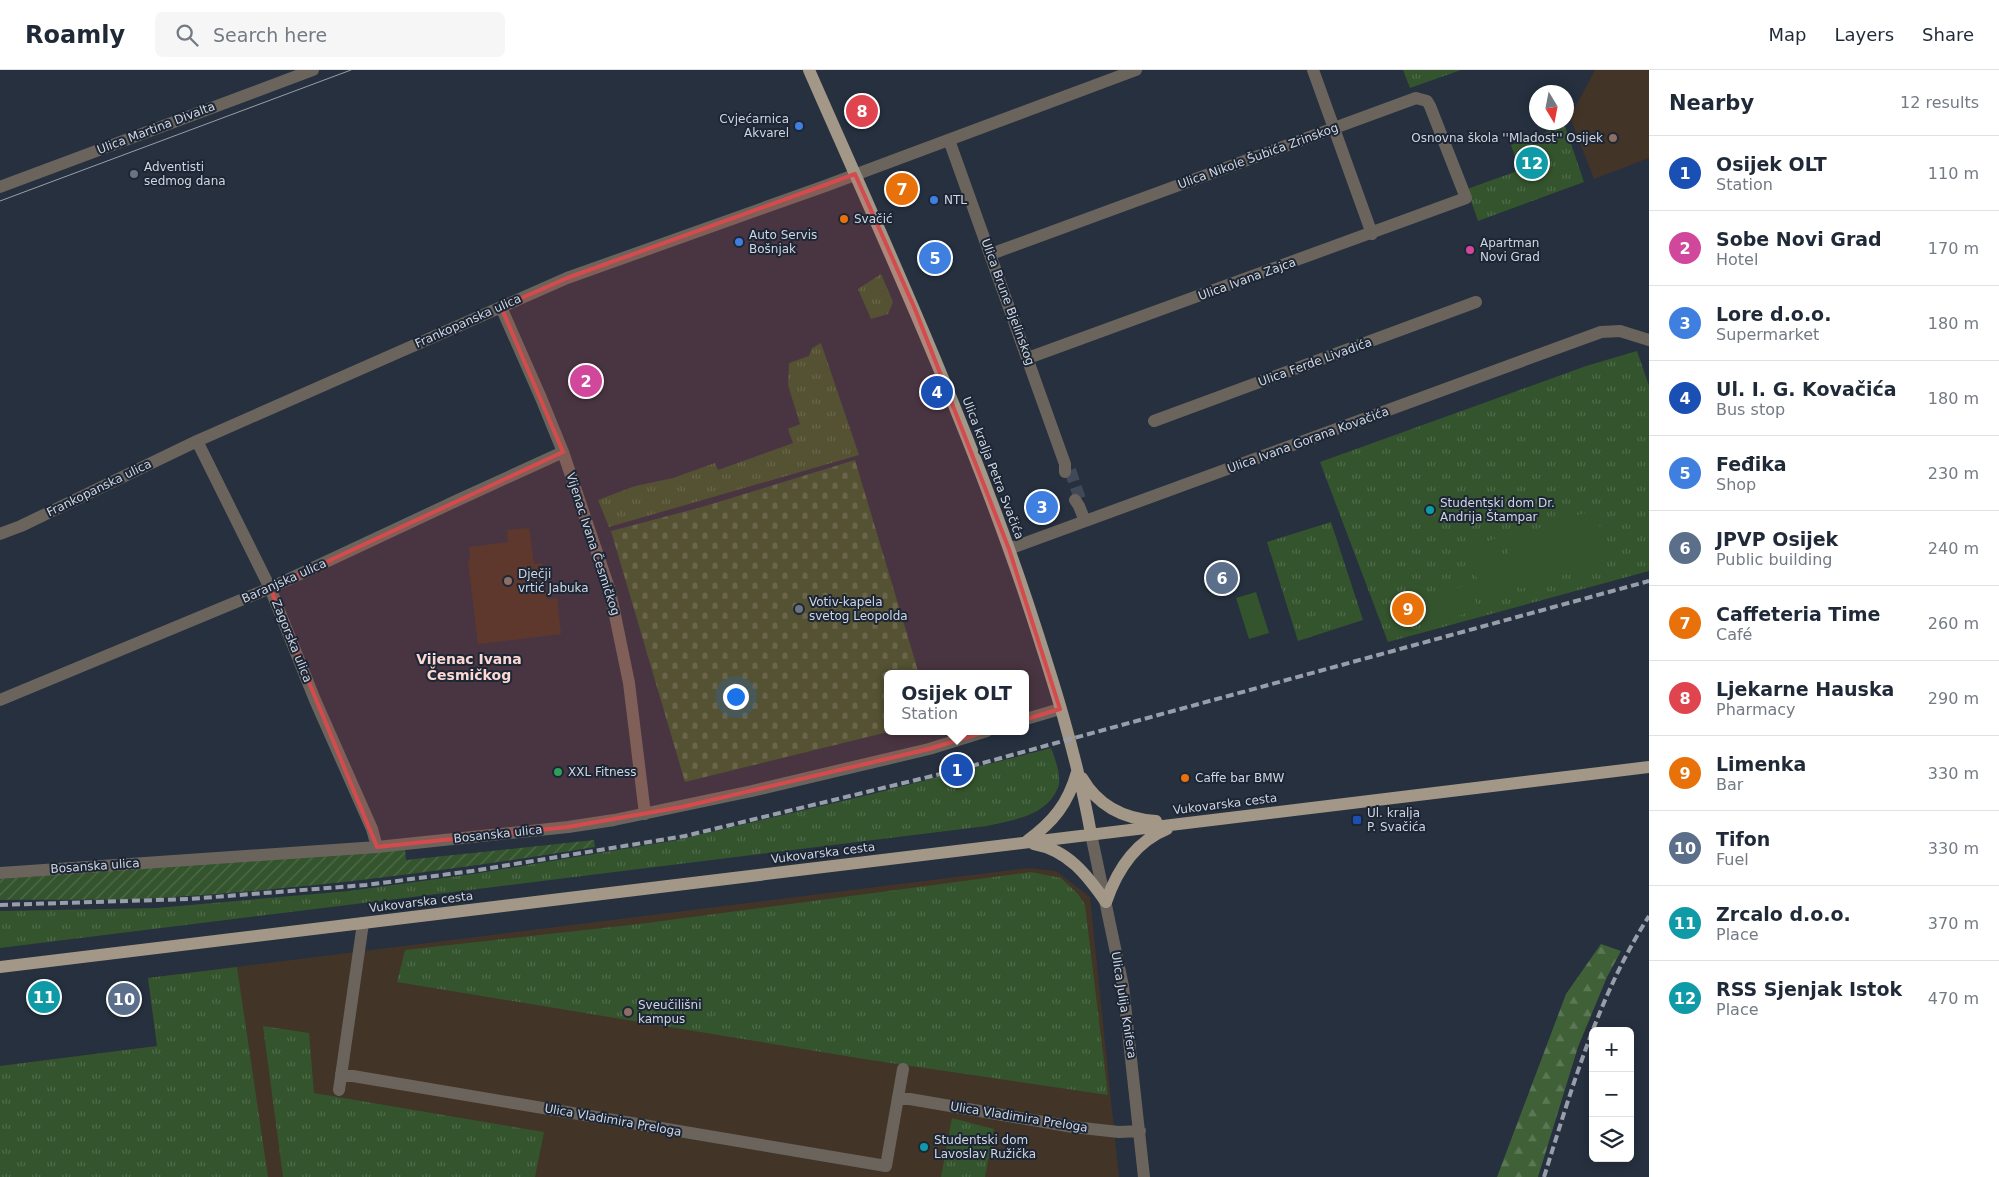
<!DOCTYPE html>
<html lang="en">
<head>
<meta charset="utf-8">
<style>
  body { margin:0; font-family:"DejaVu Sans",sans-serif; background:#f6f6f7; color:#1f2937 }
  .controls { position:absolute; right:15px; bottom:15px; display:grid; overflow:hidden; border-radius:8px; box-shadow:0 2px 12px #0003 }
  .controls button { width:45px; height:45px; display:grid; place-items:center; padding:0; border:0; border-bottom:1px solid #e0e1e3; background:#fff; color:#1f2937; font:25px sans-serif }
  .compass { position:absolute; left:1529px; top:15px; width:45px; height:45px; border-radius:50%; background:#fff; box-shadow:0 2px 12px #0003; rotate:170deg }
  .you { position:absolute; left:735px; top:626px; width:18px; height:18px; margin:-12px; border:4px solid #fff; border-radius:50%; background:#1a73e8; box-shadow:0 0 0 8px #1a73e833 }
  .badge { display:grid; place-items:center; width:32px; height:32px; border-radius:50%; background:#0b8043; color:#fff; font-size:16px; font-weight:700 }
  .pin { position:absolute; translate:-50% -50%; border:2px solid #fff; box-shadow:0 1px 5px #0006 }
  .popup { position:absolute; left:884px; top:600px; width:145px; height:65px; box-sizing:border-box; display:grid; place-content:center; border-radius:8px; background:#fff; filter:drop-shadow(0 1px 4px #0005); font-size:16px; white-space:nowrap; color:#747a83 }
  .popup b { font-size:19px; color:#1f2937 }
  .popup::after { content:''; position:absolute; left:50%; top:100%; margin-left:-10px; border:10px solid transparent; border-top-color:#fff }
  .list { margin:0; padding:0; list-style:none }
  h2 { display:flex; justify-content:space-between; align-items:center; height:65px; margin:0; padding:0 20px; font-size:21px }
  h2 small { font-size:16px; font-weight:400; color:#747a83 }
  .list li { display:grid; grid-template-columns:32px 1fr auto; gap:15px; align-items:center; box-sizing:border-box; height:75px; padding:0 20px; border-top:1px solid #e0e1e3 }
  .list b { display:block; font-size:19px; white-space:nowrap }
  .list p { margin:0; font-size:16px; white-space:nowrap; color:#747a83 }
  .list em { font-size:16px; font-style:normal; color:#747a83 }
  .icon { flex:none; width:28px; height:28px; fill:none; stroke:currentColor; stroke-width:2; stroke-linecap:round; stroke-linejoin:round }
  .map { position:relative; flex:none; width:1649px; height:1107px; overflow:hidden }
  header { display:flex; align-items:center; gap:30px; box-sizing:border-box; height:70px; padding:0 25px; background:#fff; border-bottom:1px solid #e0e1e3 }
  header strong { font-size:24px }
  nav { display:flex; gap:28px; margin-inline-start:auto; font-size:18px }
  .search { width:350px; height:45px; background:#f6f6f7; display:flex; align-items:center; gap:12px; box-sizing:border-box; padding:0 18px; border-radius:8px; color:#747a83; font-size:19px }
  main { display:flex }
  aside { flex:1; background:#fff }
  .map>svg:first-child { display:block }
  .education { fill:#423426 }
  .grass { fill:url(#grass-tufts) }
  .forest { fill:url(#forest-firs) }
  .cemetery { fill:url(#cemetery-stones) }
  .garden { fill:url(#garden-furrows) }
  .pitch { fill:#34542d }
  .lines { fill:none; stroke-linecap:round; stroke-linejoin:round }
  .minor-tunnel { stroke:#404957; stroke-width:12; stroke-dasharray:12 6; stroke-linecap:butt }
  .minor { stroke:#6a645c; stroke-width:12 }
  .major { stroke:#a39787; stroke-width:12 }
  .tram { stroke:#989fab; stroke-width:1 }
  .rail { stroke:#989fab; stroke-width:4; stroke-dasharray:8 4; stroke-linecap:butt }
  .marked { fill:#d54b4d; fill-opacity:0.2; stroke:#d54b4d; stroke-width:4; stroke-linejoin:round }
  .shop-dot { fill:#3f7fe0; stroke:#1d2635; stroke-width:2 }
  .education-dot { fill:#8d6e63; stroke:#1d2635; stroke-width:2 }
  .worship-dot { fill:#6b7280; stroke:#1d2635; stroke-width:2 }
  .food-dot { fill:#e8710a; stroke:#1d2635; stroke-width:2 }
  .hotel-dot { fill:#d1479c; stroke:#1d2635; stroke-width:2 }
  .culture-dot { fill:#0f9aa8; stroke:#1d2635; stroke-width:2 }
  .leisure-dot { fill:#2e9e5b; stroke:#1d2635; stroke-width:2 }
  .transit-dot { fill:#1a4fb4; stroke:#1d2635; stroke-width:2 }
  .labels { text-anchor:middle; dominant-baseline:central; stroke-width:4; stroke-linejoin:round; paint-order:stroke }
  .poi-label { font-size:12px; fill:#d0d6e1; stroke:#1d2635; text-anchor:start }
  .street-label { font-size:12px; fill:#d0d6e1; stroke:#1d2635 }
  .neighbourhood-label { font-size:14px; font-weight:bold; fill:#fbd8d2; stroke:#1d2635 }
</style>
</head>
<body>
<header>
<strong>Roamly</strong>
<div class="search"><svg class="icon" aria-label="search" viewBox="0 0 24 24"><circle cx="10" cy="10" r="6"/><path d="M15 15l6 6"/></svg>Search here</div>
<nav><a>Map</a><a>Layers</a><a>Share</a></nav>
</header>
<main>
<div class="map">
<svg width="1649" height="1107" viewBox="0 0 1649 1107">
  <defs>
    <pattern id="grass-tufts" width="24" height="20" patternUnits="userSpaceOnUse" patternTransform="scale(1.25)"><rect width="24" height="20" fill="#34542d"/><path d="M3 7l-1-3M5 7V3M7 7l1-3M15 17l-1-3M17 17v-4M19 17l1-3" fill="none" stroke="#506c4b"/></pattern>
    <pattern id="forest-firs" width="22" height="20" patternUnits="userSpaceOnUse" patternTransform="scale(1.25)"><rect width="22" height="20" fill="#406138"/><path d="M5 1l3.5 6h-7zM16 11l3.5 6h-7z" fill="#5b7754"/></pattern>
    <pattern id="cemetery-stones" width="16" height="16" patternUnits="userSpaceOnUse" patternTransform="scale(1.25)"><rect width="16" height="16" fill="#34542d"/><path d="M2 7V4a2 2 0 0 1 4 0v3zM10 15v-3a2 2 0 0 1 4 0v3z" fill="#506c4b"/></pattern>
    <pattern id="garden-furrows" width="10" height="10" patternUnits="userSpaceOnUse" patternTransform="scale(1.25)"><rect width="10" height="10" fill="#34542d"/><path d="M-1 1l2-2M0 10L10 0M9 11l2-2" fill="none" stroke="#506c4b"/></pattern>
  </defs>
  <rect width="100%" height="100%" fill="#26303f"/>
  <path class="education" d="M1595,0h54v88l-55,21 -24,-62z
    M529,458l5,36 8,-1 5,36 10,-1 4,36 -83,10 -10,-83 2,-1 -1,-13 39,-5 -1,-12z
    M1029,798l27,3 34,26 29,280h-1119v-111l157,-20 -9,-68z"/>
  <path class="grass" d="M1403,0h58l-51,18z
    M1565,56l19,56 -106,39 -11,-32 53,-19 -9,-25z
    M881,204l12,28 -5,12 -17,5 -13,-30z
    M821,273l38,112 -250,72 -11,-27 37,-14 38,-8 42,-15 3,7 75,-27 -5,-14 12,-5 -12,-39 1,-22 20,-7 3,-8z
    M1637,281l12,35v185l-261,71 -68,-180 266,-96z
    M1331,452l32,98 -65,21 -31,-99z
    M1051,678c4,11 12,30 6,42 -13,27 -45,30 -70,36l-987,122v-37l156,-3 193,-17 124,-17 204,-34 187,-44z
    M1031,802l30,6 17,16 7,11 23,190 -244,-36 -467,-77 8,-32 234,-26z
    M237,897l31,210h-268v-111l157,-20 -9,-68z
    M263,956l46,7 5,60 230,39 -9,45h-252z
    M952,1048l42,11 -9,48h-44z"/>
  <path class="forest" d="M1601,874l20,7 -14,26 -29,70 -40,130h-41l69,-183z"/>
  <path class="cemetery" d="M855,390l64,214h-31v57h4l-207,51 -74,-251 91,-24z"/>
  <path class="garden" d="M594,770l1,7c-145,24 -290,42 -436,51 -53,3 -106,1 -159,2v-21l405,-30 1,11z"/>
  <path class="pitch" d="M1594,440l17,49 -90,30 -17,-49z
    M1497,468l19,51 -31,11 -19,-51z
    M1470,514l8,25 -50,17 -9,-25z
    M1256,522l13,41 -20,6 -13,-41z"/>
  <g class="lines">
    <path class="minor-tunnel" d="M1070,400l10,29"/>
    <path class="minor" d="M1313,0l59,164
      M949,70l116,324v8
      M0,117l313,-117
      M991,184l425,-156 11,3 3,5 36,92 -438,160
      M501,237l40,91 22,54 47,139 19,92 16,131
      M1154,351l322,-119
      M197,371l73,147 45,112 57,129 5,18
      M1075,430l4,6 6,15
      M0,464l21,-8 176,-85 370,-163 258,-92 311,-116
      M1009,479l592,-217 19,-1 29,9
      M0,630l270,-112 188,-88 105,-48
      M1026,649l34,-10
      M1091,764l32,152 21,191
      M0,803l377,-26 191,-20 46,-7 138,-29 177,-42 58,-18
      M341,1004l545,92 17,-97
      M339,1020l24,-167
      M898,1027l175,30 46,5 21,-1"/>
    <path class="major" d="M809,0c77,175 157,349 218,531 25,76 50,154 64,233
      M1082,708c16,28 43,41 74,43
      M1027,771c26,-19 41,-37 50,-69
      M1034,774c34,6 53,31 72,58
      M1106,832c11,-32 29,-60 61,-73
      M0,897l1649,-200"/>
    <path class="tram" d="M0,131l351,-131"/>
    <path class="rail" d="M0,835l189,-6 177,-14 106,-14 213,-35 272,-66 692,-189
      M1544,1107c28,-89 54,-181 105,-261"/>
  </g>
  <path class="marked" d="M855,104l60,135 94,240 51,160 -131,40 -247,58 -114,20 -191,20 -107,-259 293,-136 -62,-145 66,-29z"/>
  <g class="shop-dot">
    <circle cx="799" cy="56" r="5"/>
    <circle cx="934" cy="130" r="5"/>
    <circle cx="739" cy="172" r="5"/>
  </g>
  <g class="education-dot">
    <circle cx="1613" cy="68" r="5"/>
    <circle cx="508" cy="511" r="5"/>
    <circle cx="628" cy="942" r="5"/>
  </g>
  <g class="worship-dot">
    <circle cx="134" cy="104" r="5"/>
    <circle cx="799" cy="539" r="5"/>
  </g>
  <g class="food-dot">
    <circle cx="844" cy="149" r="5"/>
    <circle cx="1185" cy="708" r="5"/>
  </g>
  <circle class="hotel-dot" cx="1470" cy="180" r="5"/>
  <g class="culture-dot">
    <circle cx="1430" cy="440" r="5"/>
    <circle cx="924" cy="1077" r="5"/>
  </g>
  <circle class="leisure-dot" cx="558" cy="702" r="5"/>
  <rect class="transit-dot" x="1352" y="745" width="10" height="10" rx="2.5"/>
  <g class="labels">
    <g class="poi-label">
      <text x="789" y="49" text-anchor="end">Cvjećarnica<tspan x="789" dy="14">Akvarel</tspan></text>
      <text x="1603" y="68" text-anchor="end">Osnovna škola ''Mladost'' Osijek</text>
      <text x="144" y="97">Adventisti<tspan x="144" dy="14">sedmog dana</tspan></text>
      <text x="944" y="130">NTL</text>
      <text x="854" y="149">Svačić</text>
      <text x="749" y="165">Auto Servis<tspan x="749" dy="14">Bošnjak</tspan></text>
      <text x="1480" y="173">Apartman<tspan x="1480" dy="14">Novi Grad</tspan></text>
      <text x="1440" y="433">Studentski dom Dr.<tspan x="1440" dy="14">Andrija Štampar</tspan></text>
      <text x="518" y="504">Dječji<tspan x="518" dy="14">vrtić Jabuka</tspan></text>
      <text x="809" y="532">Votiv-kapela<tspan x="809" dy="14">svetog Leopolda</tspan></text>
      <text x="568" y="702">XXL Fitness</text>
      <text x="1195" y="708">Caffe bar BMW</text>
      <text x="1367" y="743">Ul. kralja<tspan x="1367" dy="14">P. Svačića</tspan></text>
      <text x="638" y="935">Sveučilišni<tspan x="638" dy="14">kampus</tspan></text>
      <text x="934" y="1070">Studentski dom<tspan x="934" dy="14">Lavoslav Ružička</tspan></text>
    </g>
    <g class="street-label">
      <text transform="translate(156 58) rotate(-21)">Ulica Martina Divalta</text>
      <text transform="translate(1258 86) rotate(-20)">Ulica Nikole Šubića Zrinskog</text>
      <text transform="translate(1247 209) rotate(-20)">Ulica Ivana Zajca</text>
      <text transform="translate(1008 232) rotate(70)">Ulica Brune Bjelinskog</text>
      <text transform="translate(468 251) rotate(-24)">Frankopanska ulica</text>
      <text transform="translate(1315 292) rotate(-20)">Ulica Ferde Livadića</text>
      <text transform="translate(1308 370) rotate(-20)">Ulica Ivana Gorana Kovačića</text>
      <text transform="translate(993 398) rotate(69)">Ulica kralja Petra Svačića</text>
      <text transform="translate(99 418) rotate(-26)">Frankopanska ulica</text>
      <text transform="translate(593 474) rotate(72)">Vijenac Ivana Česmičkog</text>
      <text transform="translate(284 511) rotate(-24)">Baranjska ulica</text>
      <text transform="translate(292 571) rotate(68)">Zagorska ulica</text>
      <text transform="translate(1225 734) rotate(-7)">Vukovarska cesta</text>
      <text transform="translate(498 764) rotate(-6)">Bosanska ulica</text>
      <text transform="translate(823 783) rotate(-7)">Vukovarska cesta</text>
      <text transform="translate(95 796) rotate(-4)">Bosanska ulica</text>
      <text transform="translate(421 832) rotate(-7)">Vukovarska cesta</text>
      <text transform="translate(1124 935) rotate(81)">Ulica Julija Knifera</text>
      <text transform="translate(1019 1047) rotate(9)">Ulica Vladimira Preloga</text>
      <text transform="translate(613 1050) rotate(10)">Ulica Vladimira Preloga</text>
    </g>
    <g class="neighbourhood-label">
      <text x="469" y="589">Vijenac Ivana<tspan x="469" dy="16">Česmičkog</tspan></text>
    </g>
  </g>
</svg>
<div class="controls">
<button>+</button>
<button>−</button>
<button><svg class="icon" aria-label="layers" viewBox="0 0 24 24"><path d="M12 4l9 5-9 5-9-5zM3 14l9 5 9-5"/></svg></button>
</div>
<svg class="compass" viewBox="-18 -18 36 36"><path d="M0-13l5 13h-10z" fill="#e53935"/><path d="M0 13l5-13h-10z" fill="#747a83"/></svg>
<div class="you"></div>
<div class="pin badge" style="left:957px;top:700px;background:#1a4fb4">1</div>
<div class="popup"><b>Osijek OLT</b>Station</div>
<div class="pin badge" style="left:586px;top:311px;background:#d1479c">2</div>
<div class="pin badge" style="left:1042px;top:437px;background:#3f7fe0">3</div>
<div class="pin badge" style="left:937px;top:322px;background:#1a4fb4">4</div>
<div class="pin badge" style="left:935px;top:188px;background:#3f7fe0">5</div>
<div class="pin badge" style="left:1222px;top:508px;background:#5c6f8a">6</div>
<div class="pin badge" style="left:902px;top:119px;background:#e8710a">7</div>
<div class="pin badge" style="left:862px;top:41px;background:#e0444e">8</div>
<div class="pin badge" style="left:1408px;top:539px;background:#e8710a">9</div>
<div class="pin badge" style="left:124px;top:929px;background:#5c6f8a">10</div>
<div class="pin badge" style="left:44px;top:927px;background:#0f9aa8">11</div>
<div class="pin badge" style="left:1532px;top:93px;background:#0f9aa8">12</div>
</div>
<aside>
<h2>Nearby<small>12 results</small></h2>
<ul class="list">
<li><span class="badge" style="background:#1a4fb4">1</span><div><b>Osijek OLT</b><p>Station</p></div><em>110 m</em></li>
<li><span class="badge" style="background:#d1479c">2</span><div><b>Sobe Novi Grad</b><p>Hotel</p></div><em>170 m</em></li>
<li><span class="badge" style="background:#3f7fe0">3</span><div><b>Lore d.o.o.</b><p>Supermarket</p></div><em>180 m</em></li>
<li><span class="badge" style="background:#1a4fb4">4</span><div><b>Ul. I. G. Kovačića</b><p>Bus stop</p></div><em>180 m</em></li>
<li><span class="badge" style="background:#3f7fe0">5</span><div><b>Feđika</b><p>Shop</p></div><em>230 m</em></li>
<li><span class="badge" style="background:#5c6f8a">6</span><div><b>JPVP Osijek</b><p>Public building</p></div><em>240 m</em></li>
<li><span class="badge" style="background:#e8710a">7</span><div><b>Caffeteria Time</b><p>Café</p></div><em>260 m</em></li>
<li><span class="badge" style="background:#e0444e">8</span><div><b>Ljekarne Hauska</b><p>Pharmacy</p></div><em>290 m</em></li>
<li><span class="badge" style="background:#e8710a">9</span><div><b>Limenka</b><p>Bar</p></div><em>330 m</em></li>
<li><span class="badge" style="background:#5c6f8a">10</span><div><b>Tifon</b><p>Fuel</p></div><em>330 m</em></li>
<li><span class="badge" style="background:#0f9aa8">11</span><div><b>Zrcalo d.o.o.</b><p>Place</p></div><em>370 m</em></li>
<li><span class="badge" style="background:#0f9aa8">12</span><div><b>RSS Sjenjak Istok</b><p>Place</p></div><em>470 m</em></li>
</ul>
</aside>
</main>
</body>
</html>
